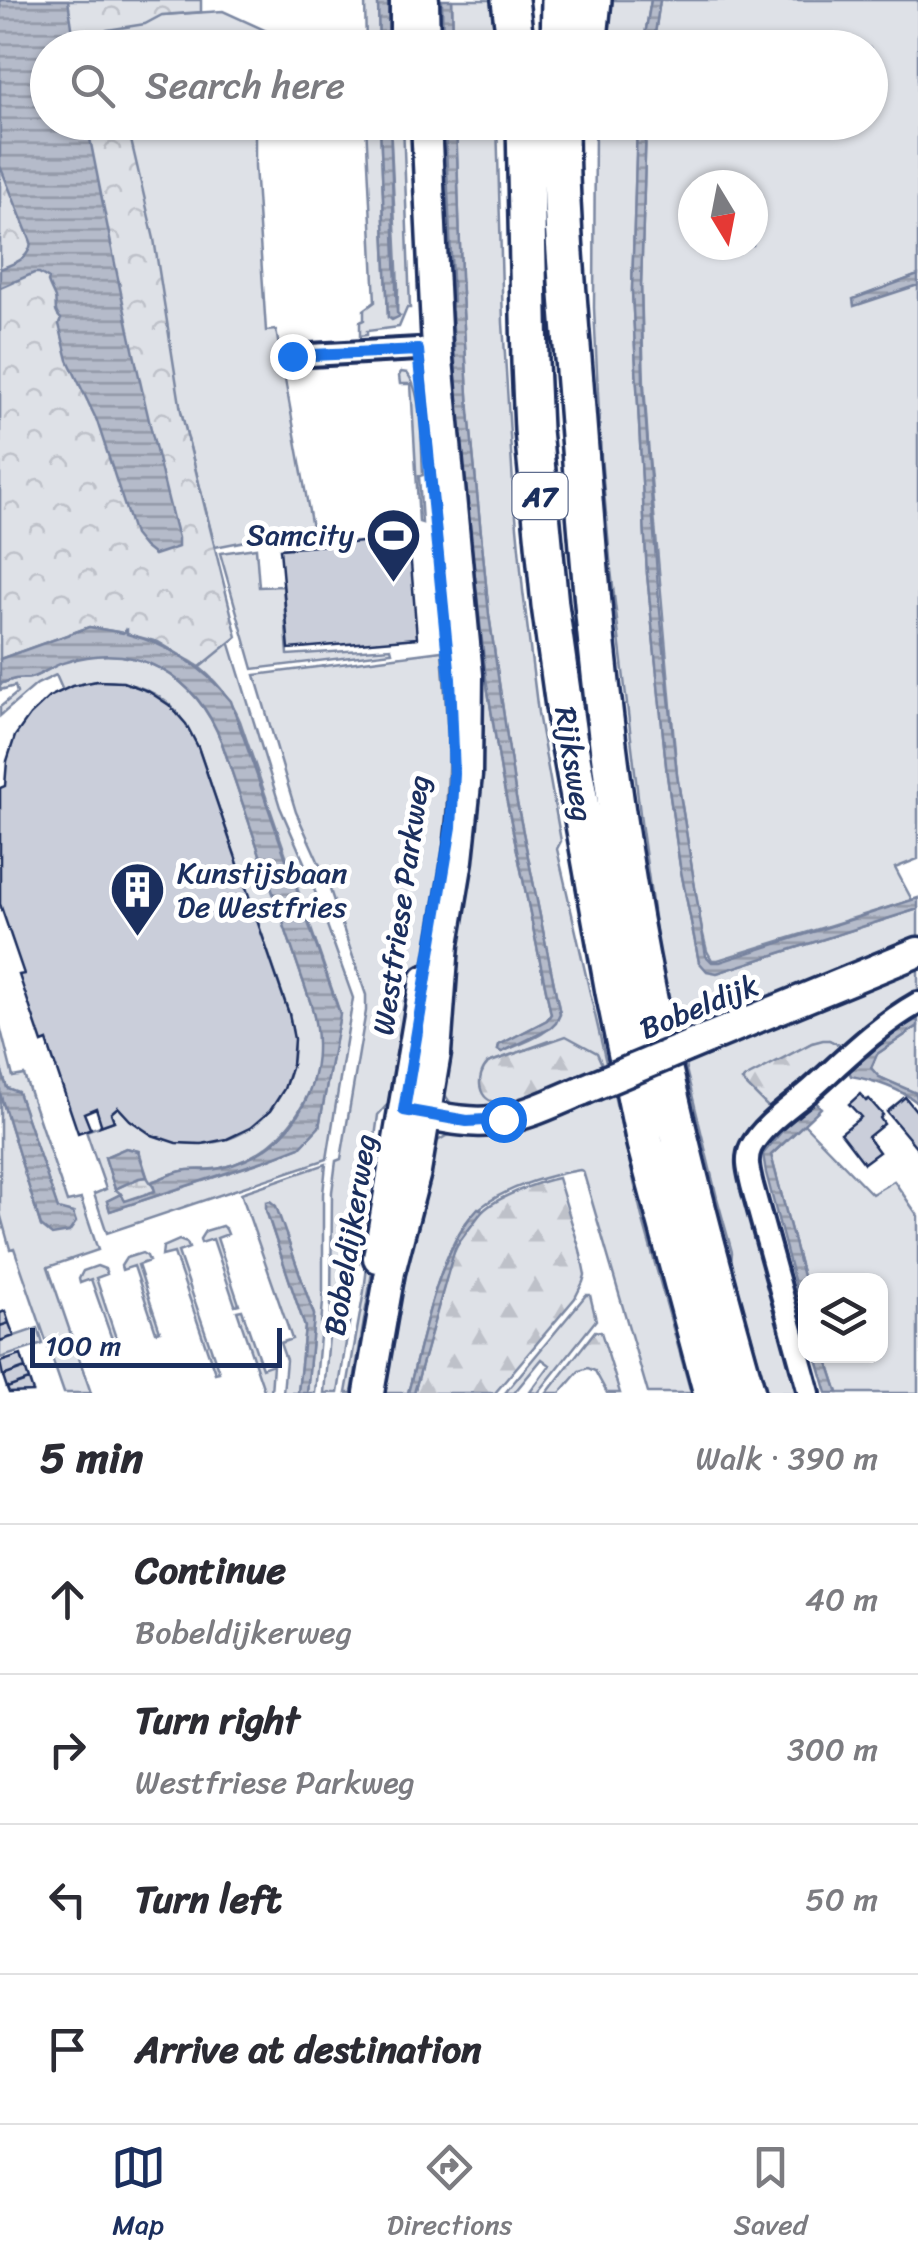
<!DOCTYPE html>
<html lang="en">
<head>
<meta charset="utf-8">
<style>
  body { margin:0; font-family:Sriracha,sans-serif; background:#f2f2f3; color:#2b2b33 }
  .controls { position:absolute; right:30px; bottom:30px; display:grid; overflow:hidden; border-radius:20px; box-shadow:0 2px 8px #0004 }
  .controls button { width:90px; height:90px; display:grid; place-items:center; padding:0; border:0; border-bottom:2px solid #e1e1e2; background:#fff; color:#2b2b33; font:50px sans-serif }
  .compass { position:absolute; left:678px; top:170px; width:90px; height:90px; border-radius:50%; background:#fff; box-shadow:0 2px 8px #0004; rotate:170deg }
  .scale { position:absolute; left:30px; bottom:25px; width:252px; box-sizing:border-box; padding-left:10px; border:5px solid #1b2f5e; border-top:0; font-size:28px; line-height:35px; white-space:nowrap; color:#1b2f5e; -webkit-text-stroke:8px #fff; paint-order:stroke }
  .stop { position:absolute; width:30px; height:30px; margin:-22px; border:8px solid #1a73e8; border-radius:50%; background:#fff }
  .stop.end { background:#1a73e8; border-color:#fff; box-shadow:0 2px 10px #0008 }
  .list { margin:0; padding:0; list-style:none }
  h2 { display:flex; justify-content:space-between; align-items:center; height:130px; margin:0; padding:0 40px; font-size:42px }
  h2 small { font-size:32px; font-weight:400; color:#7c7c81 }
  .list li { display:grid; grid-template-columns:65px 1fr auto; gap:30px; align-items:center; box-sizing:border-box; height:150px; padding:0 40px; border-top:2px solid #e1e1e2 }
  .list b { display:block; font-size:38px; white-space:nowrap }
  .list p { margin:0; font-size:32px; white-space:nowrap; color:#7c7c81 }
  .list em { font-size:32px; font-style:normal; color:#7c7c81 }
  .icon { flex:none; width:55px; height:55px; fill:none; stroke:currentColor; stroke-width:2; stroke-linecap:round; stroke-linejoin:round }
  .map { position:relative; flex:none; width:918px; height:1393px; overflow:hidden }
  .search { position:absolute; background:#fff; box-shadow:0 2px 8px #0004; left:30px; right:30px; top:30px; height:110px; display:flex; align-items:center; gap:25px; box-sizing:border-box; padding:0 35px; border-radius:55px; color:#7c7c81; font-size:38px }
  .sheet { height:730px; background:#fff }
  nav { display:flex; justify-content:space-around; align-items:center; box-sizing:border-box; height:140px; border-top:2px solid #e1e1e2; background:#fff; font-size:28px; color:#7c7c81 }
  nav a { display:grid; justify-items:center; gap:5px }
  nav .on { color:#1b2f5e }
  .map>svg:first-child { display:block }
  .grass { fill:#dee1e7; stroke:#7c88a2; stroke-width:2.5; fill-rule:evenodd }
  .forest { fill:url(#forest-firs); stroke:#7c88a2; stroke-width:2.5 }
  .wetland { fill:url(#wetland-marsh); stroke:#7c88a2; stroke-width:2.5 }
  .park { fill:url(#park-crowns); stroke:#7c88a2; stroke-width:2.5 }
  .water { fill:url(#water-rules); stroke:#77839f; stroke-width:2.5 }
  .building { fill:#caceda; stroke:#1b2f5e; stroke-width:2.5 }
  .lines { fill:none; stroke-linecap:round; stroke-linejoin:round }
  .street-casing { stroke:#1b2f5e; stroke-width:28 }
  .secondary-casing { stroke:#1b2f5e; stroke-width:35 }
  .highway-casing { stroke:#1b2f5e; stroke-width:42 }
  .street { stroke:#fff; stroke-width:20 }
  .secondary { stroke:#fff; stroke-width:28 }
  .highway { stroke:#fff; stroke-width:35 }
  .secondary-bridge-casing { stroke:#1b2f5e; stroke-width:35; stroke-linecap:butt }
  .secondary-bridge { stroke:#fff; stroke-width:28 }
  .route { stroke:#1a73e8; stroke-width:12 }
  .labels { text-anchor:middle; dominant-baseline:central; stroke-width:10; stroke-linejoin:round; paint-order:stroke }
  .shield { fill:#fff; stroke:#5f6d8e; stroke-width:2.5 }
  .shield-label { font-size:28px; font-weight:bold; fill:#1b2f5e }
  .poi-label { font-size:30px; fill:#1b2f5e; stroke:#fff; text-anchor:end }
  .street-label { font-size:30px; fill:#1b2f5e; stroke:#fff }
</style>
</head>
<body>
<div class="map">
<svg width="918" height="1393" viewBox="0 0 918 1393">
  <defs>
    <pattern id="forest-firs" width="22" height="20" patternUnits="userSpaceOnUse" patternTransform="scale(2.5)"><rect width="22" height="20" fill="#dee1e7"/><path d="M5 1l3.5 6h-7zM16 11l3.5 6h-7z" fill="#bec1c9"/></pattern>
    <pattern id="wetland-marsh" width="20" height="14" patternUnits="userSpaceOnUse" patternTransform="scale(2.5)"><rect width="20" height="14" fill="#dee1e7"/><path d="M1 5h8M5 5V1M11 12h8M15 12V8" fill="none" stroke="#bec1c9"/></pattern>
    <pattern id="park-crowns" width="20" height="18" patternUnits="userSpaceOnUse" patternTransform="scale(2.5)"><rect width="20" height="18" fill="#dee1e7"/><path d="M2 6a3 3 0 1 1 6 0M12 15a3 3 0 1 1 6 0" fill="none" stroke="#bec1c9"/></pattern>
    <pattern id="water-rules" width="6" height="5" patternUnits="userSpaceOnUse" patternTransform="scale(2.5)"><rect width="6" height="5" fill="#b5bbca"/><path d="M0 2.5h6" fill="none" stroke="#9298a7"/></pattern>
  </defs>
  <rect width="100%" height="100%" fill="#fff"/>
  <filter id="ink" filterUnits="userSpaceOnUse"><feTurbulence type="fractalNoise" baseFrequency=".01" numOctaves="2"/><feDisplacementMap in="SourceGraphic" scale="20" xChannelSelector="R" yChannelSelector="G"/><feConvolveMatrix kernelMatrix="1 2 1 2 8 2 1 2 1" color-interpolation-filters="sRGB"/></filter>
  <g filter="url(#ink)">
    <path class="grass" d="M101,0h50l12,15 60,-4 46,21 -15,2v13h-145z
      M365,0h13l1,47h-13z
      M452,0h45v47h-44z
      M604,0h47l-8,47 -44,1z
      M660,0h258v275l-65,25 65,-15v574l-23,9 17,32 -194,60h-6l-5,-9 -6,-25 -24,-151 -28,-318 -5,-72 -3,-100 5,-162 224,-1v-74l-217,-1zM693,185h60v60h-60z
      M456,122l41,1 6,200 10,161 10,107 15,122 23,128 -4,8 50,218 -3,2 -52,-29 -64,23 25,39 56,-20 -54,26 -53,2 -11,-6 -10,-15 29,-283 -39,-683h14l8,178 -4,10h3l8,129 26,238 16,100 49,236 -4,6 -48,25 -1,5 4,2c19,-9 50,-17 58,-38l-44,-216 -27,-183 -20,-203 -8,-135z
      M122,123h133v43l11,165 10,-1 36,198 -97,19 -34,-136z
      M366,123h14l8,194 9,-3 1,-26 -8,-165h13l7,185h-3l-8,19 -32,4v4l-7,1v-14l4,-2v-10l11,-8z
      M595,123h42l-5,168 15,283 20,201 13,91 19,96 18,11 201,-64v35l-241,95 -18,-85 -18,-132 -30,-252 -10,-113 -7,-149z
      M401,372l6,1c17,22 14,74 16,102l-4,1 3,47 -3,-1 -8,-138h-11l-1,-8z
      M256,548l3,39 24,-1 5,69 103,-7 1,4 -139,17 -33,-116z
      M106,606c41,14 86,8 123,35l51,166 27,62 46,129 -26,161 -220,74 -13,-39 12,-5 -20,-58 28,-10 -3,-8 7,-6c55,62 152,44 173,-39 5,-18 2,-36 -2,-55l-91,-266c-8,-15 -15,-29 -27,-41 -28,-26 -74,-32 -108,-15l-7,-16 -19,9 -37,32v-9l17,-14 -2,-7 -15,4v-6c5,-2 10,-4 15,-5 3,-1 13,0 15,-1 12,-3 23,-13 36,-17 71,-21 130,15 156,82l89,261c3,12 7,25 7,38 1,59 -39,112 -97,126 -13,3 -26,0 -39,3 -10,2 -20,7 -29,10l3,10 -32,11 -3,-8 -14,7 3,10 148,-48 42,-16 19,-20 21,-114 -100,-292c-22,-51 -63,-73 -113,-87l-1,-4 -2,3 -35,-6 -89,32v-13l77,-27 15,-11zM126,1148l13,3 8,25 -32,13 -10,-32z
      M442,651l7,99 -4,84 -45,272h-14l-8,9 -21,158 -19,120h-14l7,-80 1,-121 4,-31 5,-2 25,-148v-16l-39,-114 -31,-69 -41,-137z
      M918,965v25l-32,20 -43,37 -14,-7 -17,3 -69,38 28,29c-17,15 -32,28 -33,52l66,231h-37l-36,-130 1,-11 -15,-54 -33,-137z
      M0,1026l13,51 11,-2 43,127 14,-3 17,51 -50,17 43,126h-27l-50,-145 -4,1 -10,-36v-120l41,133 31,-13 -14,-3 -40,-117 -11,-5 -7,-22z
      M918,1026v69l-39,-18 -8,-9 6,-14z
      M613,1090l29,127 49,176h-43l-65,-222 -3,-1c-35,6 -71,16 -100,38 -39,28 -59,138 -72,185h-35l58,-248 15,-9 15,-4z
      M389,1115h9l-46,278h-6l18,-102 15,-120z
      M804,1124l68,70 22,-13 24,35v177h-80l-12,-37h54v-76h-74l-1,4 -34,-129z
      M326,1164l-3,30v108l-8,91h-8l7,-78 -28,-80 -20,-25 39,117 -7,66h-15l3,-33 -6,-17 12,-4 -51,-146z
      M222,1226l4,3 2,5 -11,4 22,66 -4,1 -22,-66 -12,4 -1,-4 5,-8z
      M179,1240l8,3 2,5 -11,4 41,120 -4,1 -41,-120 -12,3 1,-9z
      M142,1253l5,3 2,5 -11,4 22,66 -4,1 -22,-66 -12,4 -1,-4 5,-8z
      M97,1266l8,3 2,5 -11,4 22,66 -4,1 -23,-66 -11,4 -1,-4 4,-8z
      M586,1295h4l6,25 -58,73 -8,-1 20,-27 -8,-6 -28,34h-9z
      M242,1310l20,58 11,-4 -2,29h-6l-28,-82z
      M38,1328l5,16 -43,14v-17z"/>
    <path class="forest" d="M566,1036l31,17 7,16c-22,8 -45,15 -67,24 -12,5 -24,11 -37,10 -23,-1 -25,-27 -12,-40z
      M823,1040h6l14,7 -72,63 -29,-29 3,-3 67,-35z
      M558,1178l22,72 5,25 -2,7 -8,16 -80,95h-81l37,-133c6,-17 18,-36 32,-49 14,-14 55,-29 75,-33z
      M595,1331l6,1 19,61h-13l-12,-22 -7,-3 -9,3 -19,22h-13z"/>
    <path class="wetland" d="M147,1177l9,14 -32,11 -3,-8 -6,-5 24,-11z"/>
    <path class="park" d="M0,0h201v12l-39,3 -17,9 -38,6 3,17 -62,1v74l79,1 27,116 27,172 56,226 -37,30 -42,-25 -31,-8 -2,-4 -1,3 -35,-6 -89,32z"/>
    <path class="water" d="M0,0h68l7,47 -27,1v74l39,1c27,139 55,278 91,415v9l-24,8 -10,-8 -10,-12 -37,-114 -29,-61 -9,-36 2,-5c-8,-7 -4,-13 -6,-21 -2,-5 -5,-10 -7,-16l1,-3 -10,-6h-5l-34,15v-19c15,-6 29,-9 31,-27l-31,-76z
      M378,0h10l1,47h-10z
      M442,0h10l1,47h-10z
      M651,0h9l-7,47h-10z
      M380,123h10l7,190 3,3 -8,4 -4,-3z
      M445,123h11l5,154 8,135 20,203 27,183 44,216 -4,9 -5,5 -49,24 -4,-2 1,-5 48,-25 4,-6 -49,-236 -16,-100 -26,-238 -8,-128 -4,-1 5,-10z
      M637,123h9l-5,162 2,96 16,220 18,174 29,181 6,6h8l198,-64v11l-201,64 -10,-2 -8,-9 -19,-96 -13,-91 -20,-201 -15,-283z
      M918,275v10l-64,21 -1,-7z
      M89,627l34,6 4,-3v4c44,11 75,32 104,67l109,313 -21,113 -19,20 -31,12 -159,52 -3,-10 14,-7 4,7 30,-10 -3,-9c10,-4 20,-9 30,-11 12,-3 26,1 39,-3 77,-18 111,-91 90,-164l-89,-261c-25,-67 -85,-103 -156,-81 -13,3 -24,13 -36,16 -3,1 -12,0 -15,1 -5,1 -10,3 -15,5v-25z
      M918,1019v7l-41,28 -6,14 8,9 37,16 2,10c-17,-14 -45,-23 -67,-27l-2,-5c19,-21 43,-40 69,-52z
      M0,1066l7,22 11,4 40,117 15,4 3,9 -7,10 -17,3 -11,-9 -41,-133z
      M815,1101l6,7 -50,47 34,129v38l-39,-149 -3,-19 24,-29z
      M126,1148l12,3 9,26 -8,1 -24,11 -10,-32z
      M270,1201l6,5 38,109 -7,78h-9l7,-66 -39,-117v-8z
      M478,1208l5,2 -28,38 -41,145h-6c16,-58 29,-140 70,-185z
      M816,1356h10l12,37h-11z"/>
    <path class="building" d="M409,538l8,100 -128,11 -9,-100z
      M97,681l26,1 25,9 21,14 17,19 12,23 91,267 5,25 -2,26 -8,24 -14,22 -20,17 -23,11 -25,5 -26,-1 -24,-8 -22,-15 -12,-13 -7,6 3,8 -14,5 1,-2 -5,-16 -12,5 6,15h2l-14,5 -31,-92 -5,2 -23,-68 5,-1 -24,-70v-116l5,-2 2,-25 8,-25 15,-21 19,-18 23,-11z
      M860,1094l6,7 3,-2 14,16 -3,3 4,6 -16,13 11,15 -15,11 -23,-30 20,-16 -12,-13z
      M905,1097l13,16v36l-31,-37z
      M5,1311l4,12 -9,3v-13z
      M9,1323l5,13 -14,5v-15z
      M21,1355l4,13 -22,8 -3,-14z
      M25,1368l4,12 -22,8 -4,-12z
      M29,1380l4,12 -24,1 -2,-5z"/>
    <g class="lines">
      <defs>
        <path id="street" d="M292,356l126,-7
          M809,1393l-57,-208c-3,-13 -7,-26 -1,-38 12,-22 38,-39 57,-55 35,-31 69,-66 110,-89"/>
        <path id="secondary" d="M405,0v48
          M424,0l1,48
          M708,1038l210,-86
          M411,1112c25,4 54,12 80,9 32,-3 63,-19 92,-31
          M378,1258l47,-278
          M369,1393l21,-121 26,-100 20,-119 8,-109 14,-84 9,-85 1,-100 -31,-326 -11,-227"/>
        <path id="highway" d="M510,0l6,48
          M559,48l1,-48
          M588,48l5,-48
          M525,122l5,240 3,68 17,175 18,130 46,257 31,151 67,250
          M560,122c0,96 10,192 17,288 12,158 25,317 51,474 28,172 72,341 119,509"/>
      </defs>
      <use href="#street" class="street-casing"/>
      <use href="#secondary" class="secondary-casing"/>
      <use href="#highway" class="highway-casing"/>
      <use href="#street" class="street"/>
      <use href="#secondary" class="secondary"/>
      <use href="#highway" class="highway"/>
      <defs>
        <path id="secondary-bridge" d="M583,1090l125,-52"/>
      </defs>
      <use href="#secondary-bridge" class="secondary-bridge-casing"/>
      <use href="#secondary-bridge" class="secondary-bridge"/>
    </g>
  </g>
  <g class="lines" filter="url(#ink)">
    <path class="route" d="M292,356l126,-6 32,329 4,95 -3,53 -47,283 63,11 36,-2"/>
  </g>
  <defs>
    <symbol id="stadium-pin" viewBox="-11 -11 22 30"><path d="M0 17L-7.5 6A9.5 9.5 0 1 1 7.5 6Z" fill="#1b2f5e" stroke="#fff"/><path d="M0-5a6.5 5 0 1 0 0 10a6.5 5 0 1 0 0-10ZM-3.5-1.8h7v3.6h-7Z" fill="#fff"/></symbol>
    <symbol id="building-pin" viewBox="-11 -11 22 30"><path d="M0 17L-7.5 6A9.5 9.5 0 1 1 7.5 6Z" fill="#1b2f5e" stroke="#fff"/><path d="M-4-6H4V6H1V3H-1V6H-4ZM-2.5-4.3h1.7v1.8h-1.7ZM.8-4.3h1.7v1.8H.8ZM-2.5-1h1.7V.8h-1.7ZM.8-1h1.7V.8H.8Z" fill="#fff"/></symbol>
  </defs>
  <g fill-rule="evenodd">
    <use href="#stadium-pin" x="362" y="504" width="63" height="86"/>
    <use href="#building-pin" x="106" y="858" width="63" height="86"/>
  </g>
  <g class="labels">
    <rect class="shield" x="512.5" y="473" width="55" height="46" rx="8"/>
    <g class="shield-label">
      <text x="540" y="496">A7</text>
    </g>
    <g class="poi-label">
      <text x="354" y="535">Samcity</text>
      <text x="177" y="873" text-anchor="start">Kunstijsbaan<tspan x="177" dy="34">De Westfries</tspan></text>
    </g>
    <g class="street-label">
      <text transform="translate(574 764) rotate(81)">Rijksweg</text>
      <text transform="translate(401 905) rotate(-82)">Westfriese Parkweg</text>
      <text transform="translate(699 1007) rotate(-22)">Bobeldijk</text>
      <text transform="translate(350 1235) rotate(-81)">Bobeldijkerweg</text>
    </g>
  </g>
</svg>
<div class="controls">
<button><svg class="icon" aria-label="layers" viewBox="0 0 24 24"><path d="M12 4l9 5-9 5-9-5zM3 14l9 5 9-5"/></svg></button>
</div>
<svg class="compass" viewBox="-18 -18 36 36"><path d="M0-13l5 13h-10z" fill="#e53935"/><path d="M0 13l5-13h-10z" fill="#7c7c81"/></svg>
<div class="scale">100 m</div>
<div class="stop" style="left:503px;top:1119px"></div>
<div class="stop end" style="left:292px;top:356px"></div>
<div class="search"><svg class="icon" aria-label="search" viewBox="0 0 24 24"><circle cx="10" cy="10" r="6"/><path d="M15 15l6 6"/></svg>Search here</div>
</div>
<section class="sheet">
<h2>5 min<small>Walk · 390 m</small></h2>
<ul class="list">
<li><svg class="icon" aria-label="ahead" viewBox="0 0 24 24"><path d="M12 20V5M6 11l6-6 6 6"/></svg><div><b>Continue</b><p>Bobeldijkerweg</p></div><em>40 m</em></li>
<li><svg class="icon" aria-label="right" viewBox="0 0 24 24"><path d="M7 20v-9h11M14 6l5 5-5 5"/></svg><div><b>Turn right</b><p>Westfriese Parkweg</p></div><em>300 m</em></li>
<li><svg class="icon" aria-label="left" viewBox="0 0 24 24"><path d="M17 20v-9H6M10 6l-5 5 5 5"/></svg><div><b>Turn left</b></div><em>50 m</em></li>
<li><svg class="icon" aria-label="arrive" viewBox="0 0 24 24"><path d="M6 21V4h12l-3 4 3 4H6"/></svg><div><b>Arrive at destination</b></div></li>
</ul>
</section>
<nav>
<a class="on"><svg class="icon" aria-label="map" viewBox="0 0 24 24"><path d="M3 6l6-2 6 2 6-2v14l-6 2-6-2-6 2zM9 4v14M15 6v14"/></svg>Map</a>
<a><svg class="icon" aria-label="directions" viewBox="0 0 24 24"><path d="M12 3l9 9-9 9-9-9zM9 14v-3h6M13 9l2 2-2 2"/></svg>Directions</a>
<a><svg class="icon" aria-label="saved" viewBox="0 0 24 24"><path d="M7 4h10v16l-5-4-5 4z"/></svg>Saved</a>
</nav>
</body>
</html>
